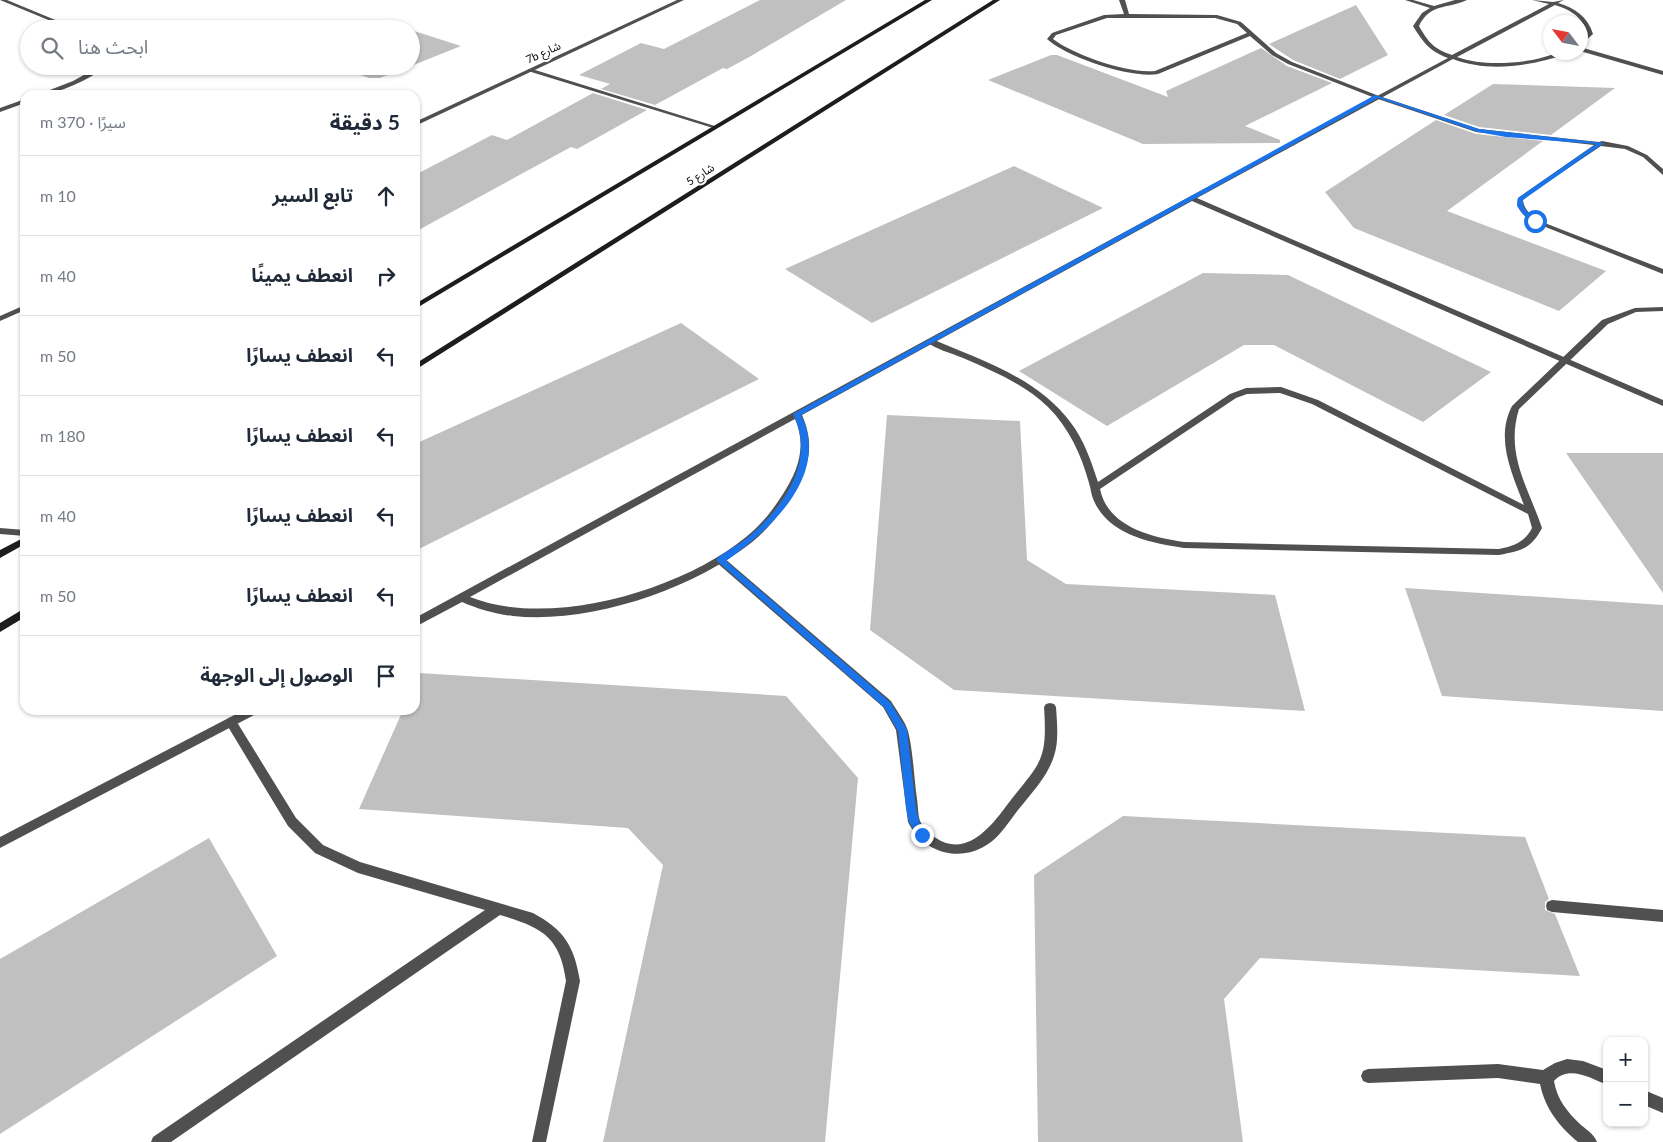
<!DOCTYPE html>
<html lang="ar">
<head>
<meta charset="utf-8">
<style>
  body { margin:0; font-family:Lato,"Noto Sans Arabic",sans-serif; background:#f6f6f7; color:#1f2937; direction:rtl }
  .controls { position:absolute; right:15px; bottom:15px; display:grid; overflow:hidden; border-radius:10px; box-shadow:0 1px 4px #0004 }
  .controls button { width:45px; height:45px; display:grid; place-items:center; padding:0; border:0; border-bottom:1px solid #e0e1e3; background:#fff; color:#1f2937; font:25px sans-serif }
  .compass { position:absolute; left:1543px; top:15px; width:45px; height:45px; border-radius:50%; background:#fff; box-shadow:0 1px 4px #0004; rotate:302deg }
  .stop { position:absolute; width:15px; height:15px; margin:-11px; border:4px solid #1a73e8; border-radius:50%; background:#fff }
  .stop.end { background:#1a73e8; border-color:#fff; box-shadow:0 1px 5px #0008 }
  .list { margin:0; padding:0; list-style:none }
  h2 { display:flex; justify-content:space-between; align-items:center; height:65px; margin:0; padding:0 20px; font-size:21px }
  h2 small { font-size:16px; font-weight:400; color:#747a83 }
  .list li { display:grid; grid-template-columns:32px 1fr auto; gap:15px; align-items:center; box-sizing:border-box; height:80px; padding:0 20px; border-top:1px solid #e0e1e3 }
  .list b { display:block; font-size:19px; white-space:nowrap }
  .list em { font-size:16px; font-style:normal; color:#747a83 }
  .icon { flex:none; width:28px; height:28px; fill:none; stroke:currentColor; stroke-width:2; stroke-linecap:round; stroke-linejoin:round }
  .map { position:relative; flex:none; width:1663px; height:1142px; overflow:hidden; direction:ltr }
  .search { position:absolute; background:#fff; box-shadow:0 1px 4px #0004; left:20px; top:20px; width:400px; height:55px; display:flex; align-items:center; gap:12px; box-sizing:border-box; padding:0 18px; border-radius:28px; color:#747a83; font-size:19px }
  .panel { position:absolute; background:#fff; box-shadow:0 1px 4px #0004; left:20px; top:90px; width:400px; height:625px; border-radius:15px; direction:rtl }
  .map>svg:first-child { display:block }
  .building { fill:#c0c0c0 }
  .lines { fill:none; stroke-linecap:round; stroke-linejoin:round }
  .lane { fill:#505050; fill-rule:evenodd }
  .street { fill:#505050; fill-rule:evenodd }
  .secondary { fill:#1d1d1d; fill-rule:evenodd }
  .route { fill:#1a73e8 }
  .labels { text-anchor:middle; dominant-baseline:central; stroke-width:4; stroke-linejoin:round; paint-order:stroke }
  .far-street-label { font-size:11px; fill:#000; stroke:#fff }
</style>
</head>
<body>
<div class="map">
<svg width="1663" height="1142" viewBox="0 0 1663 1142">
  <rect width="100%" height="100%" fill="#fff"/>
  <path class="building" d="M760,0h86l-95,56 -24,13 -4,-1 -68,37 -54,-16 9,-5 -31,-9 62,-32 23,6z
    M1356,5l32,50 -48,24 -47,-19 -24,-16z
    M411,30l50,16 -50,20z
    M1261,48l26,18 45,17 -87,43 35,14v3l-137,1 -155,-64 63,-25h6l111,42 -2,-6z
    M335,66h75l-30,12h-11z
    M1493,84l122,4 -64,47 -72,-8 -35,-12z
    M593,93l54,17 -70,39 -6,-2 -156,85v-57l77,-40 15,5z
    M1436,120l40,14 67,7 -96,70 159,60 -47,40 -205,-83 -29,-36z
    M1014,166l89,42 -231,115 -87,-54z
    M1203,273l85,2 203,97 -68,50 -149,-77h-30l-137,81 -88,-55z
    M681,323l78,56 -344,172v-107z
    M887,415l133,6 7,139 39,24 209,11 30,116 -351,-21 -84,-60z
    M1566,453h97v140z
    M1405,588l258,17v106l-221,-15z
    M419,673l367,23 72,82 -33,364h-222l60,-277 -35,-37 -269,-19 44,-99h12v-28z
    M1123,816l402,21 24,62 -4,3v8l10,4 25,62 -320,-18 -36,41 19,143h-205l-4,-267z
    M209,838l68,118 -277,178v-175z"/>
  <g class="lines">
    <path class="lane" d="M1119,0h6l4,14 88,1 24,7 35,31 16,9 87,34 100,33 120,13 3,-1 26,5 19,9 16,14v6l-20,-18 -18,-8 -24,-3 -73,49 -5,5c1,9 7,14 14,20l126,49v5l-130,-52c-9,-6 -18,-13 -15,-24l76,-53 -118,-13 -101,-34 -87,-34 -16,-9 -22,-19 -92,38c-26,5 -92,-17 -111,-35l5,-6 52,-18 20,-1zM1107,18h108l22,6 10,9 -92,38c-27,3 -81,-16 -102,-32l3,-4z
      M1580,47l83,24v4l-83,-24z
      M528,69h4l186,58 -5,1 -185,-57z
      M1663,307v4l-27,1 -28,12 -89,85c-14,45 9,78 23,119 -11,21 -21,23 -43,27l-315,-7c-33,-5 -75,-13 -90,-47 -3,-6 -3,-12 -5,-18 -8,-29 -20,-55 -41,-76 -24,-23 -55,-36 -85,-49 -12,-5 -28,-9 -38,-17l4,-2h3c49,21 106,39 139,84 13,17 20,38 27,59l132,-88 16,-6 35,-1 37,13 206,105c-12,-32 -29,-66 -12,-99l90,-86 33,-12zM1280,393l32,11 216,110 4,14c-7,14 -18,18 -33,21l-315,-7c-33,-5 -76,-15 -84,-53l136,-91 11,-4z
      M0,528l25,2v6l-25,-2z
      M720,557l4,1 167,143c5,9 14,20 17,30 5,19 6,47 9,68 1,7 1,16 3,22 3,7 10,13 16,17 30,20 55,-11 71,-33 32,-42 41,-41 37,-98l2,-3 4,-1 4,1 2,3c1,16 3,34 -2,49 -6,19 -19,33 -31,48 -11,12 -19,28 -32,38 -29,22 -67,12 -83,-20l-12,-92 -13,-23 -167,-145 -1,-2z
      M231,717l4,2 61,99 27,27 37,17 173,51c31,17 41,32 47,68l-34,161h-14l34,-161c-6,-45 -25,-54 -66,-66l-329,227h-20l2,-5 332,-227 -127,-37 -43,-20 -27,-27 -61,-101 -2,-3 2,-3z
      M1552,900l111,10v12l-111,-10 -5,-2 -1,-4 1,-4z
      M1567,1059l16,2 24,9v15c-17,-7 -38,-20 -53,-4 3,18 13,31 27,44 6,5 13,9 16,17h-19c-18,-15 -33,-33 -38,-58l-42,-6 -130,5 -5,-2 -2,-5 2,-5 5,-2 130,-5 45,6 12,-7z
      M1644,1090l19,8v15l-19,-8z"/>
    <path class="street" d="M0,0h7l70,29h-7z
      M677,0h7l-269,126v-4z
      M1405,0h8l21,6 21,-6h12c-19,9 -37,3 -48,26 9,16 15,23 33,29l97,-51 -17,-4 21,2 11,-2 -6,3c17,5 30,14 35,31l-13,12v-6l7,-6c-4,-17 -16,-24 -32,-29l-98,52c22,8 51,7 75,3 11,-2 27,-9 37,-7 -36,13 -80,20 -116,6l-256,139 466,202v6l-471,-205 -390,214c14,32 6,54 -11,82 -11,17 -24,33 -40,46 -60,47 -161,81 -238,73 -18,-2 -35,-7 -51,-14l-47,25v-9l774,-421 259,-139c-19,-7 -25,-16 -35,-32l9,-13 8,-5zM795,419c12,27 3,52 -12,75 -10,16 -22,31 -37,43 -64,53 -196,92 -276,60z
      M100,66h8c-17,12 -50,29 -71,29l36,-14z
      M25,99v4l-25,9v-4z
      M25,305v5l-25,11v-5z
      M244,710h16l-2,3 -258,135v-11z"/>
    <path class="secondary" d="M925,0h7l-517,309v-5z
      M993,0h7l-585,370v-6z
      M25,537v7l-25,14v-8z
      M25,608v9l-25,15v-9z"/>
  </g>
  <path class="route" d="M1375,95l104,34 125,14 -81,57c-1,11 8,14 15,21l-3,2 -12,-9 -6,-8 1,-8 78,-54 -90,-7 -28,-5 -100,-34 -577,317c30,60 -31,115 -75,146l164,141 17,28 9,78 3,13 7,14 -4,4 -4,-1 -9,-16 -3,-14 -8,-77 -14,-24 -168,-147c8,-9 22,-14 31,-22 36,-30 70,-76 46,-124z"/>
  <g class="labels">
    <g class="far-street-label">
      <text transform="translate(543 52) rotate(-25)">7b شارع</text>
      <text transform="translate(700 174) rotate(-33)">شارع 5</text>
    </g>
  </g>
</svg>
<div class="controls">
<button>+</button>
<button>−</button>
</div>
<svg class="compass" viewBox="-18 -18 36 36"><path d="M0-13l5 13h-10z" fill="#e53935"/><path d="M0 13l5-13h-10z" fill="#747a83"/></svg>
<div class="stop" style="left:1535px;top:221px"></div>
<div class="stop end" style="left:922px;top:835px"></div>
<div class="search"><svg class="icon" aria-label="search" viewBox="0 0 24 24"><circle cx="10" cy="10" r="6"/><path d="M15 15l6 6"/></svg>ابحث هنا</div>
<section class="panel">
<h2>5 دقيقة<small>سيرًا · 370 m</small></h2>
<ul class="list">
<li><svg class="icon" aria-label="ahead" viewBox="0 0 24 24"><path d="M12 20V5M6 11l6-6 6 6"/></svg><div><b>تابع السير</b></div><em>10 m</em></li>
<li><svg class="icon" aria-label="right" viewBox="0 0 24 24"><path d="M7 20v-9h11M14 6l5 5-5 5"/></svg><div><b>انعطف يمينًا</b></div><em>40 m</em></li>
<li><svg class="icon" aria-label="left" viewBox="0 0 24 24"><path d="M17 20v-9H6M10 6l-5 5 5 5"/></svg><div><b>انعطف يسارًا</b></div><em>50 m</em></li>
<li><svg class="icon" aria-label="left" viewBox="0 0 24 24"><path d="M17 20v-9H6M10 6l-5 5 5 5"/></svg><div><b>انعطف يسارًا</b></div><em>180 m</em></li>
<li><svg class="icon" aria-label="left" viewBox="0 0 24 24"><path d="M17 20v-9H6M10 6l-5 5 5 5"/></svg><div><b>انعطف يسارًا</b></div><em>40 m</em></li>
<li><svg class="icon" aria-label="left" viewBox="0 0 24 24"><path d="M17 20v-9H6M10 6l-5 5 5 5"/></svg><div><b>انعطف يسارًا</b></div><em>50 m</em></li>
<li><svg class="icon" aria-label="arrive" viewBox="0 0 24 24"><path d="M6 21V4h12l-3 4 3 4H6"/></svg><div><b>الوصول إلى الوجهة</b></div></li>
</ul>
</section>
</div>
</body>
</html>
